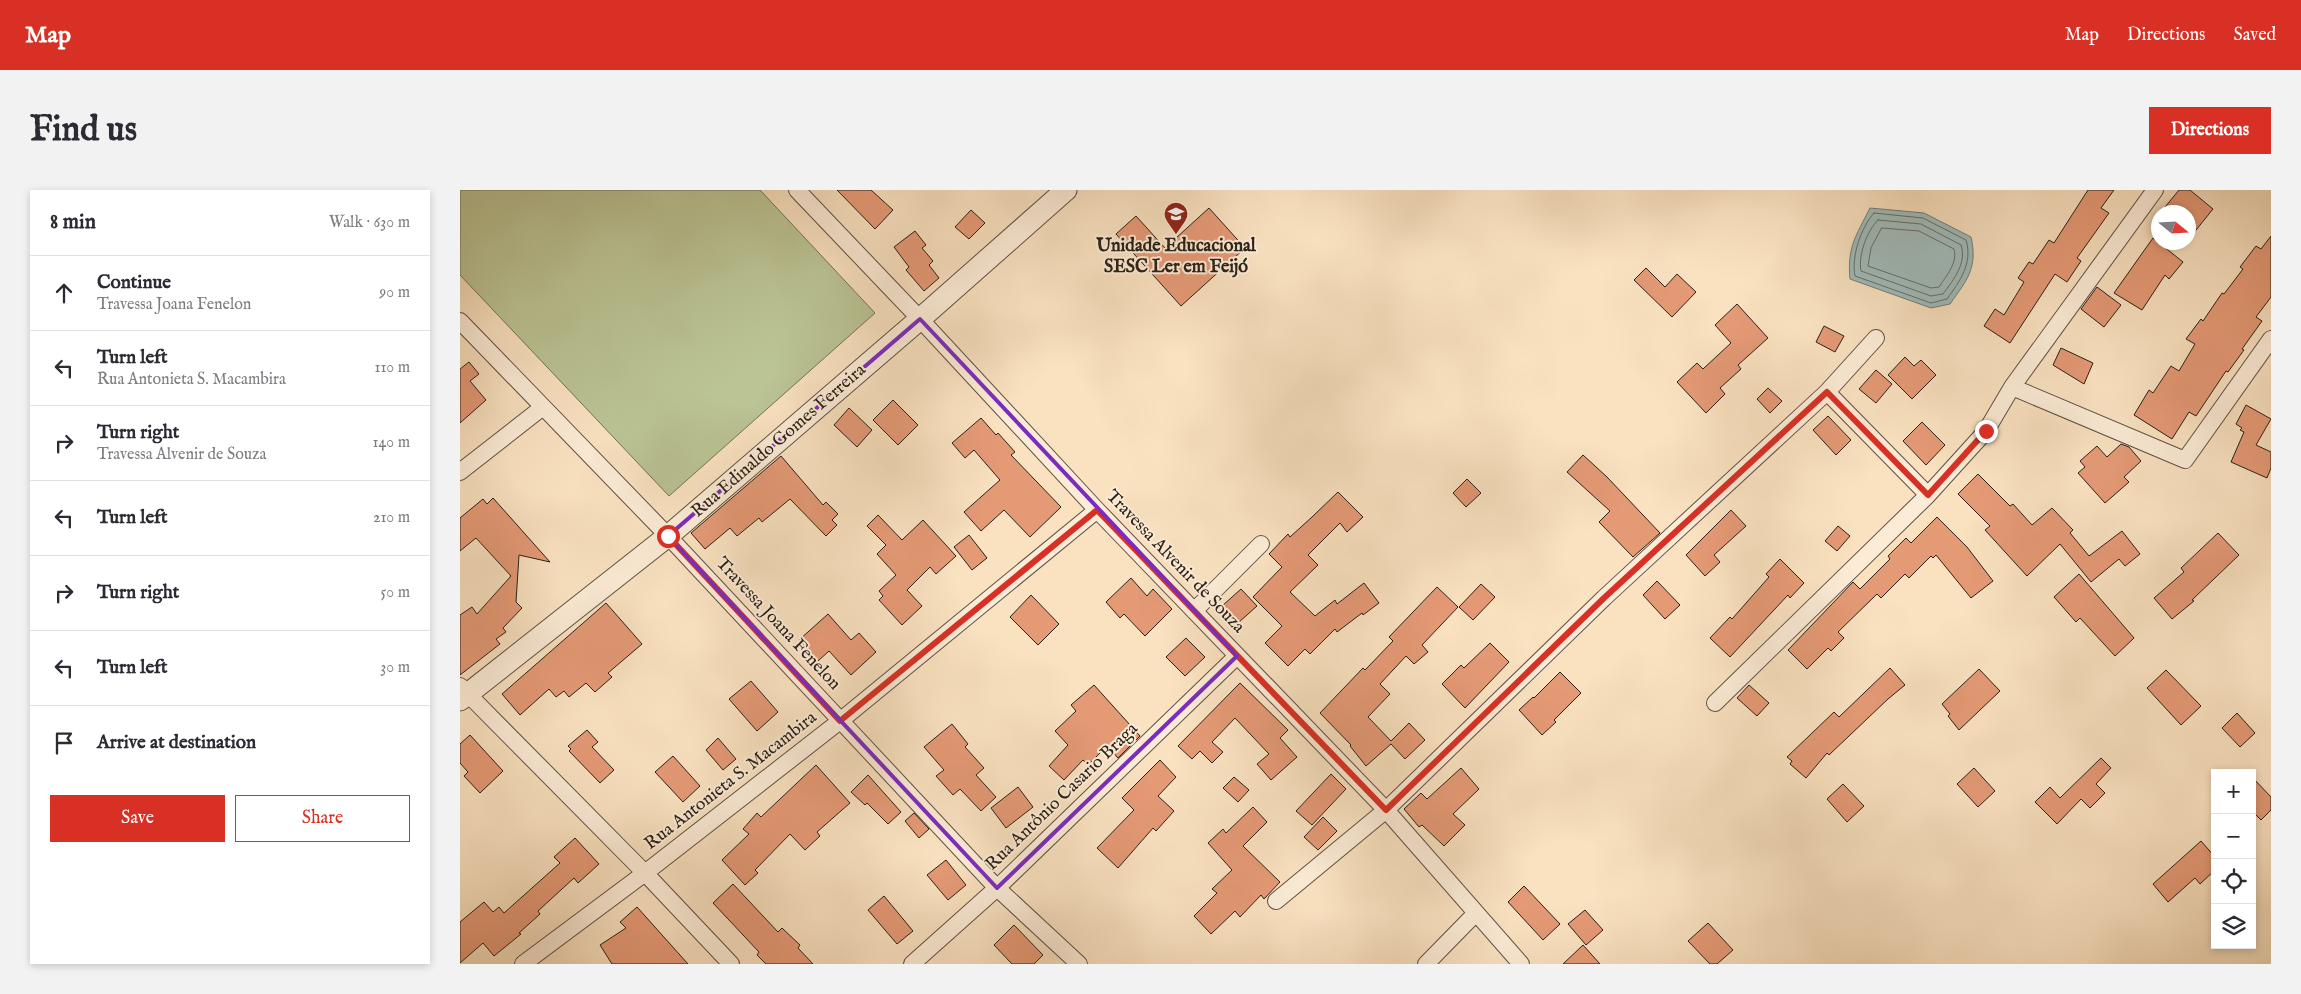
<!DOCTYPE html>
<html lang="en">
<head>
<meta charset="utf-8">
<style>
  body { margin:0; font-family:"IM FELL English",serif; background:#f2f2f3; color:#2b2b33 }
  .controls { position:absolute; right:15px; bottom:15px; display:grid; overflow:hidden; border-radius:0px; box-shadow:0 2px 8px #0003 }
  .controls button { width:45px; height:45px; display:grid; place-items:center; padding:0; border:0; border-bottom:1px solid #e1e1e2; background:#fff; color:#2b2b33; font:25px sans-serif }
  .compass { position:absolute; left:1691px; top:15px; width:45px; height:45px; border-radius:50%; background:#fff; box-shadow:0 2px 8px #0003; rotate:108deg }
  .stop { position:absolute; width:15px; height:15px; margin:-11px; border:4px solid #d93025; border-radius:50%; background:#fff }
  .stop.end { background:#d93025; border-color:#fff; box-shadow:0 1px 5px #0008 }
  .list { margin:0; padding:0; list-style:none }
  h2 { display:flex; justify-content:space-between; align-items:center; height:65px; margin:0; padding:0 20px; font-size:21px }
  h2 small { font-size:16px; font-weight:400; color:#7c7c81 }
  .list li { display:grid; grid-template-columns:32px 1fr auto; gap:15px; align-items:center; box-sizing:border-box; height:75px; padding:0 20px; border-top:1px solid #e1e1e2 }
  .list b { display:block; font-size:19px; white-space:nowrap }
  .list p { margin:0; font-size:16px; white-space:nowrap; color:#7c7c81 }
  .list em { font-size:16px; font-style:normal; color:#7c7c81 }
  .actions { display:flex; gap:10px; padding:15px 20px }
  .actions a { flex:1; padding:11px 0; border:1px solid #d93025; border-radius:0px; text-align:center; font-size:18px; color:#d93025 }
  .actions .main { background:#d93025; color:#fff }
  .icon { flex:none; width:28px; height:28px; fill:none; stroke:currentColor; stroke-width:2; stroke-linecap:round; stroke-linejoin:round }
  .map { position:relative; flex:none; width:1811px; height:774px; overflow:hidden; border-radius:0px }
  header { display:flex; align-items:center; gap:30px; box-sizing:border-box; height:70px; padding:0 25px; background:#d93025; color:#fff }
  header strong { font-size:24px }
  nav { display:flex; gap:28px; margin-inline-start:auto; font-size:18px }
  .intro { display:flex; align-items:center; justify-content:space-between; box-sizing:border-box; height:120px; padding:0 30px }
  h1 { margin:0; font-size:35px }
  .button { padding:12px 22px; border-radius:0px; background:#d93025; color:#fff; font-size:18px; font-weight:700 }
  main { display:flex; gap:30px; padding:0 30px }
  aside { flex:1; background:#fff; border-radius:0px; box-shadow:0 2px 8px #0003 }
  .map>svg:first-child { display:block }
  .green { fill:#bbc495; stroke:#737256 }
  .water { fill:#a1bcbb; stroke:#727e79 }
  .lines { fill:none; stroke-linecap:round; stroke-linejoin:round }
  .shore { stroke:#666e69; stroke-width:1 }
  .building { fill:#e59a76; stroke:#2b2017 }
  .minor-casing { stroke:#5f5042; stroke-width:18 }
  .tertiary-casing { stroke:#5f5042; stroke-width:23 }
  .minor { stroke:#fcecd7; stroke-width:16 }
  .tertiary { stroke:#fcecd7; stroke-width:21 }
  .route { stroke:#d93025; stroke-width:6 }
  .marked { fill:none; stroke:#7b2cbf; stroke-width:4; stroke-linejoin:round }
  .labels { text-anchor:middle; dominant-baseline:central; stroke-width:4; stroke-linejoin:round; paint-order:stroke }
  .poi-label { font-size:18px; font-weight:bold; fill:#2b2017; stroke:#fcecd7 }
  .street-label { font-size:18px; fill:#2b2017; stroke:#fcecd7 }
</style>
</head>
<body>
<header>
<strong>Map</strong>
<nav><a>Map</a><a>Directions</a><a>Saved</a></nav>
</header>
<div class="intro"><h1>Find us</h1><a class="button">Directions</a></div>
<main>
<aside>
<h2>8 min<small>Walk · 630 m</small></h2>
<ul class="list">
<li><svg class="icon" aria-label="ahead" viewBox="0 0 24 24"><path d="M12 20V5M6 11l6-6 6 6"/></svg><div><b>Continue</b><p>Travessa Joana Fenelon</p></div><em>90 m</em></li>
<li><svg class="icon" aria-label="left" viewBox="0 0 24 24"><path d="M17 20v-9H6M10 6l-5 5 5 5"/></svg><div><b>Turn left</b><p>Rua Antonieta S. Macambira</p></div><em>110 m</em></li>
<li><svg class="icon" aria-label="right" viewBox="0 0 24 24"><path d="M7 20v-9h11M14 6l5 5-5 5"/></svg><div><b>Turn right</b><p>Travessa Alvenir de Souza</p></div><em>140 m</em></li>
<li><svg class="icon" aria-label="left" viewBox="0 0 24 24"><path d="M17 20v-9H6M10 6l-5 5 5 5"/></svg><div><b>Turn left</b></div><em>210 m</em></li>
<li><svg class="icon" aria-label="right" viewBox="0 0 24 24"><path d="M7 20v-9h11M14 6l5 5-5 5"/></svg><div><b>Turn right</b></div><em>50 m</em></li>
<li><svg class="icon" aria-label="left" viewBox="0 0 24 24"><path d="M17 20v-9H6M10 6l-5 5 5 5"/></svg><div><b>Turn left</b></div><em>30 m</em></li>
<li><svg class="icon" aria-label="arrive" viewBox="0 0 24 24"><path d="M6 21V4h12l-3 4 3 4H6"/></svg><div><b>Arrive at destination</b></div></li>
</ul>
<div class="actions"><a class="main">Save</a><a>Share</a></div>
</aside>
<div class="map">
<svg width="1811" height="774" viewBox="0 0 1811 774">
  <rect width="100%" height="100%" fill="#fae2c1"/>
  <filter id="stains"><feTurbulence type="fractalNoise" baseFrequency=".004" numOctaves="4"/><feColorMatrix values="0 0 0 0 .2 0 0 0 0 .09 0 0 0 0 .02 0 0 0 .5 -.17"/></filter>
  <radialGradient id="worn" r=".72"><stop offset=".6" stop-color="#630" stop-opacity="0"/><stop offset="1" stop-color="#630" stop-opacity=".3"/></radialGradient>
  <path class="green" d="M0,0h300l115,123 -206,183 -209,-221z"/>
  <path class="water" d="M1410,18l54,5 47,24c7,31 -4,43 -21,67l-19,4 -81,-29c-3,-32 6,-43 20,-71z"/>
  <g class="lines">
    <path class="shore" d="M1414,23l49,5 43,22c7,23 -6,41 -19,59l-16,4 -76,-27c-4,-19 6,-49 19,-63z
      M1418,30l43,4 40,21c6,18 -7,34 -18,49l-12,2 -70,-25c-3,-16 6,-40 17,-51z
      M1422,38l37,3 35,18c4,14 -8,27 -15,38l-8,1 -63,-22 3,-18z"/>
  </g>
  <path class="building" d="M377,0h34l22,20 -18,19z
    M1628,0h26l-13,18 8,5 -32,45 4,3 -14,21 -12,-8 -45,69 -26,-17 11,-17 9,6 20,-33 -6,-4 11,-16 4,2 16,-24 5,3z
    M1719,0h11l23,19 -25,31v-28h-27z
    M749,18l36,40 -64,58 -65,-72 20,-18 29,32z
    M511,20l14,13 -16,16 -14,-12z
    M455,41l11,14 -4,3 11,13 -4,4 10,13 -15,13 -18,-21 3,-3 -15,-20z
    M1811,46v61l-15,20 6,4 -20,28 2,1 -16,22 -2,-1 -30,45 -7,-4 -17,27 -38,-24 15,-25 4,3 18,-27 8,5 16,-27 -9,-5 15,-20 2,2 19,-28 2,1 19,-25 -3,-2 16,-21 5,3z
    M1693,48l30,24 -14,17 -4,-4 -23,35 -28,-17z
    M1186,78l19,19 12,-13 19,18 -24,25 -38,-37z
    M1637,97l24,18 -17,22 -23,-18z
    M1277,114l31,34 -30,27 3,4 -21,19 5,6 -19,19 -29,-31 20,-19 6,6 28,-26 -16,-18z
    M1364,136l20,10 -9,16 -19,-10z
    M1601,158l32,15 -9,21 -31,-19z
    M1445,167l9,9 7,-6 15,15 -24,24 -24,-24z
    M9,172l10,12 -9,7 16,19 -26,23v-54z
    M1416,180l16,14 -16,19 -17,-14z
    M1308,198l14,13 -12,12 -13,-14z
    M433,210l25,25 -20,20 -25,-25z
    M1786,215l25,14 -15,26 15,7v16l-4,10 -36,-16 13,-30 -4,-2 2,-2 -6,-4z
    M389,218l23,22 -15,17 -23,-22z
    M1368,226l23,24 -15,15 -23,-25z
    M521,228l15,17 2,-2 17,19 -4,3 50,52 -31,30 -26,-27 -23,21 -17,-19 36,-32 -26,-30 -9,8 -13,-15z
    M1462,232l23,23 -19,20 -23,-24z
    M1661,254l8,3 12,14 -17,16 5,5 -24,21 -27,-30 7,-6 -5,-6 17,-15 10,11z
    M1123,265l24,22 53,56 -27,24 -34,-35 11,-11 -43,-39z
    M321,266l42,49 3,-3 12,12 -6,6 5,5 -11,11 -36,-37 -28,23 -3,-4 -22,18 -7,-8 -25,21 -14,-16z
    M1518,284l32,32 3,-2 19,21 20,-17 21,22 -3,3 19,23 33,-25 18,23 -15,12 -6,-7 -28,23 -31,-38 -33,32 -42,-46 5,-4 -32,-32z
    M1007,289l14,14 -15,14 -13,-14z
    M878,302l25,25 -16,15 -7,-9 -32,32 10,10 -28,27 25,24 20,-16 2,4 27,-21 15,20 -16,12 -1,-2 -25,19 -2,-3 -25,25 -5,-5 -17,17 -23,-23 17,-17 -29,-29 29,-30 -13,-13 19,-20 2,3 22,-20z
    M33,308l57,64 -31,-7 -3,47 6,6 -19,20 3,4 -10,7 4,5 -40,31v-60l12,-8 5,7 34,-38 -35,-38 -16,13v-33l23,-19 4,5z
    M1271,320l15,16 -32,29 6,7 -15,14 -19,-21z
    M418,325l24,25 21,-20 33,36 -20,18 -6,-7 -23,23 15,16 -20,19 -23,-25 4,-4 -4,-5 17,-16 -19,-21 9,-9 -19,-19z
    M1477,327l30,30 26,34 -22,17 -35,-43 -3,3 -2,-2 -22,22 -4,-4 -24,24 -4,-4 -39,38 6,6 -13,13 -3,-3 -21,21 -19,-19 65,-68 7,7 30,-30 -2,-3 18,-18 5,5z
    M1378,336l12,10 -13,15 -12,-10z
    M1758,343l21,22 -47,45 2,1 -22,18 -18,-21 30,-26 -3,-4z
    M509,345l18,23 -15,12 -18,-23z
    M1320,369l24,24 -14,15 -2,-3 -58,62 -20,-19 20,-21 2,2 37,-42 -3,-3z
    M1619,384l55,64 -19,18 -35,-38 -4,4 -22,-25z
    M671,388l16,18 6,-7 19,20 -27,27 -21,-22 -4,4 -14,-16z
    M1197,391l23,24 -15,14 -22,-24z
    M1021,394l14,13 -22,23 -14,-13z
    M977,397l21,20 -36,38 6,7 -14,12 -8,-8 -26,28 10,10 -22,23 23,24 18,-18 16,17 -20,19 -14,-15 -25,22 -16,-20 1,-1 -31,-32 43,-45 2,2 28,-29 -4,-4z
    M781,399l16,17 -19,17 -16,-17z
    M571,405l28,29 -21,21 -28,-28z
    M146,413l36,41 -34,29 4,4 -17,15 -9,-9 -17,14 -5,-6 -8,6 -7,-8 -29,26 -18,-21z
    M368,424l23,26 8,-7 17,19 -25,23 -22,-24 -11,10 -19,-21z
    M726,448l19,19 -20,19 -19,-19z
    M1030,453l19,19 -44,46 -23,-24 19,-19 3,3z
    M1430,478l15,17 -17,14 -59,56 -2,-2 -21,25 -16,-14 2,-3 -5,-4 47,-45 5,5z
    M1519,479l21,22 -41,39 -11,-14 2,-2 -8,-10z
    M1706,480l35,36 -20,19 -34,-37z
    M1100,482l21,21 -27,27 2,2 -14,13 -23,-25 14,-13 1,1z
    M291,491l27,31 -21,19 -28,-32z
    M780,493l48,47 -8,8 17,19 -26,23 -14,-16 12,-10 -34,-36 -23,24 11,10 -11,11 -12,-12 -8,8 -14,-13z
    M634,495l46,51 -22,22 -11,-12 -19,19 -5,-5 -19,20 -15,-14 19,-21 -13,-14 21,-20 -5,-6z
    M1289,495l20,18 -12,13 -20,-18z
    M1777,523l18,20 -15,14 -18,-19z
    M492,534l16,20 -3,3 19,21 -8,7 20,22 -15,14 -21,-22 -7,6 -17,-19 8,-6 -20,-23z
    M127,540l11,12 -6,5 22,23 -14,13 -31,-32 2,-2 -3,-3z
    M10,545l33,36 -23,22 -16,-17 4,-4 -8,-9v-19z
    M258,548l18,21 -13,11 -17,-20z
    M213,566l27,30 -17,16 -28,-30z
    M1641,568l10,10 -15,16 9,9 -15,15 -9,-9 -24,25 -22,-22 15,-15 10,11z
    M700,570l16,17 -18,19 16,15 -18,20 -3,-3 -35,40 -21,-20 37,-38 -12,-12z
    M356,575l34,38 -33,29 3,4 -15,14 -15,-16 -35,36 3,3 -13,12 -23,-25 27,-26 -6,-5 14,-16 4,4z
    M1001,578l18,21 -26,25 12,11 -21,21 -22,-21 -3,2 -15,-18 17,-16 6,6z
    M1514,578l21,23 -17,16 -21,-23z
    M871,584l15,15 -34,36 -16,-14z
    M408,585l33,37 -13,12 -21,-21 -2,2 -14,-13z
    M774,587l15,13 -11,12 -15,-14z
    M1792,587l19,20v13l-10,10 -9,-9z
    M1383,594l21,22 -17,16 -20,-23z
    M558,597l15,20 -27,21 -15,-20z
    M793,617l14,15 -24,24 37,36 -16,17 -3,-4 -21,22 -5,-6 -24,23 -17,-18 23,-23 -5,-4 20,-19 -24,-27 15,-14 3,4z
    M454,623l15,16 -10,9 -14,-17z
    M863,627l14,14 -19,19 -14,-13z
    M115,648l24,26 -21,19 -4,-5 -36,33 2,3 -21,19 2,1 -27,22 -11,-13 -23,20v-41l24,-20 9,10 6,-5 5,6 56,-50 -6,-6z
    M1741,651l14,16v13l-15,14 -5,-6 -27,24 -15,-18z
    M486,670l20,25 -18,15 -21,-25z
    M273,694l45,48 4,-4 18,17 -2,3 15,16h-47l-9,-9 2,-3 -46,-49z
    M1064,696l36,38 -17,16 -35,-38z
    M424,706l29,35 -16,13 -29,-34z
    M177,717l51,57h-76l-12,-19 26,-17 -6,-6z
    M1125,720l18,20 -17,15 -18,-21z
    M1248,733l25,27 -16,14h-7l-22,-23z
    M554,735l29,30 -9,9h-22l-18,-19z
    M1123,755l17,19h-37z"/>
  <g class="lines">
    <defs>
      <path id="minor" d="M337,0l123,129 177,191 289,300 135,154
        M0,131l208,215 329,352 82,76
        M1552,197l173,73 86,-121
        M1367,202l101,103
        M0,282l83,-65
        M734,421l67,-67
        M0,496l185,187 86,91
        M1255,513l213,-208 58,-64 26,-44 143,-197
        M816,711l110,-91 218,-212 223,-206 49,-54
        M63,774l122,-91 195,-152 257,-211
        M452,774l85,-76 240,-232
        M966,774l49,-50"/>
      <path id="tertiary" d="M0,510l208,-164 252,-217 146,-129"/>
    </defs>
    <use href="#minor" class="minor-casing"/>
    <use href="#tertiary" class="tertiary-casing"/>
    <use href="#minor" class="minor"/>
    <use href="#tertiary" class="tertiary"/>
  </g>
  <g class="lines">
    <path class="route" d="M208,346l172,185 257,-211 289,300 218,-212 223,-206 101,103 58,-64"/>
  </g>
  <path class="marked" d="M460,129l317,337 -240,232 -329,-352z"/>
  <defs>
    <symbol id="school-pin" viewBox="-11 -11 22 30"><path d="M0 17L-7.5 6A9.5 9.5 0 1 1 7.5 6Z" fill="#8f2418" stroke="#fcecd7"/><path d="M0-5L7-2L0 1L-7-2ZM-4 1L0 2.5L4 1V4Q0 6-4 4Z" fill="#fff"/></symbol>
  </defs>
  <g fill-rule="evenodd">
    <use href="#school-pin" x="702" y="10" width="28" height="38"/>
  </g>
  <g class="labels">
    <g class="poi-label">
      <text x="716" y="56">Unidade Educacional<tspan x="716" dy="21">SESC Ler em Feijó</tspan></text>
    </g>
    <g class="street-label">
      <text transform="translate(319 251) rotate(-41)">Rua Edinaldo Gomes Ferreira</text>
      <text transform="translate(715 372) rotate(46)">Travessa Alvenir de Souza</text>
      <text transform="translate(318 434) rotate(47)">Travessa Joana Fenelon</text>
      <text transform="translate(271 591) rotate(-38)">Rua Antonieta S. Macambira</text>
      <text transform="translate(602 607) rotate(-44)">Rua Antônio Casario Braga</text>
    </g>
  </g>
  <rect width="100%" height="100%" filter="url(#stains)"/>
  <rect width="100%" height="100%" fill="url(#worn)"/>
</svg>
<div class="controls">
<button>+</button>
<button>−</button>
<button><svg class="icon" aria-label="locate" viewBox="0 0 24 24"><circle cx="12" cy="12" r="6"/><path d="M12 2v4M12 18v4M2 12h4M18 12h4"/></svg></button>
<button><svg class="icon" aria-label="layers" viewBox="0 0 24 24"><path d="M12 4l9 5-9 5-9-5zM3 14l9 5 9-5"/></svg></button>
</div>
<svg class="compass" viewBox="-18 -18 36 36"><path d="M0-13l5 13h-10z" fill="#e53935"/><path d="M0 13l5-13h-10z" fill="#7c7c81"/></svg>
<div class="stop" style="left:208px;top:346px"></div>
<div class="stop end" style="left:1526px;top:241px"></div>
</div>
</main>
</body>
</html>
